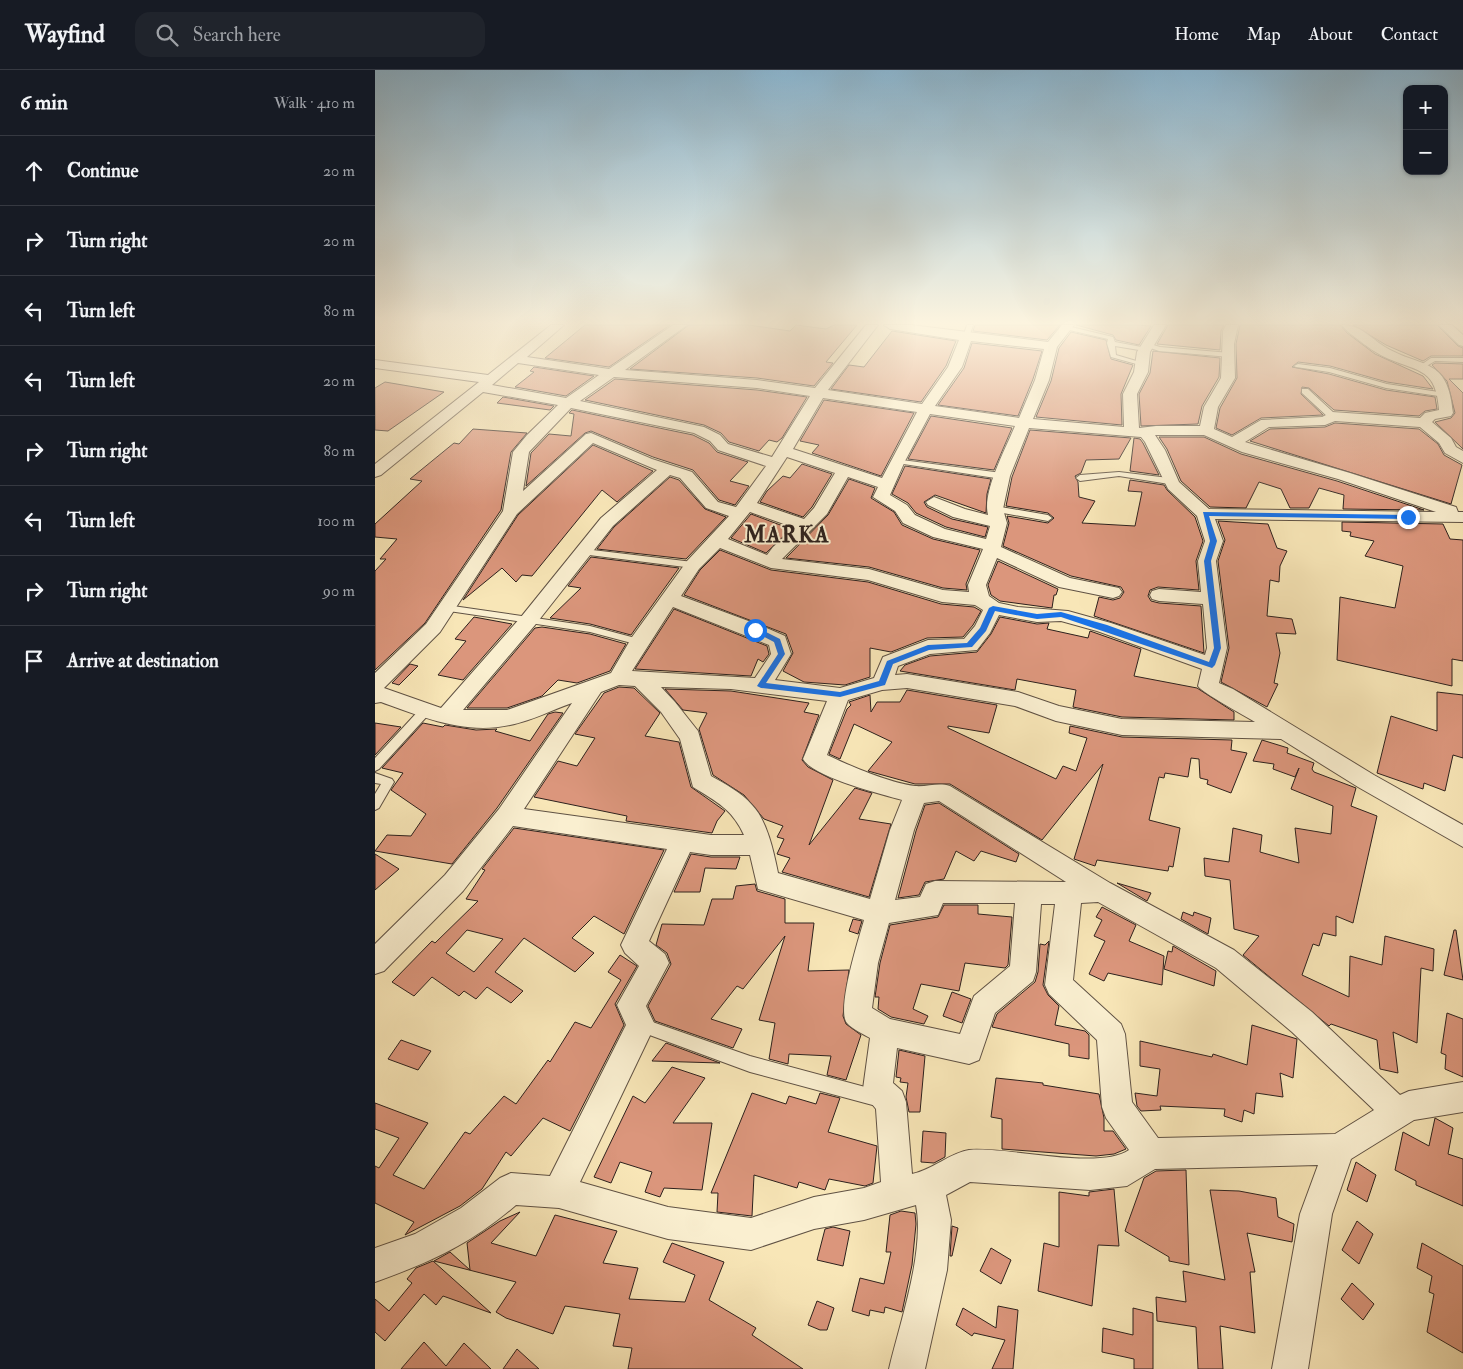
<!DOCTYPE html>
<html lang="en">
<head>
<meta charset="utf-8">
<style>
  body { margin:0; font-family:"IM FELL Double Pica",serif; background:#20242c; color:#f1f3f6 }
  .controls { position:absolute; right:15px; top:15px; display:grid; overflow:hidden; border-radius:10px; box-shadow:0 1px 4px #0004 }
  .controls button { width:45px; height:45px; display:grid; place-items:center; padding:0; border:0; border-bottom:1px solid #363941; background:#171b24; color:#f1f3f6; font:25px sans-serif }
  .stop { position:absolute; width:15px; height:15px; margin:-11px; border:4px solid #1a73e8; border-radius:50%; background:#fff }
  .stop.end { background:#1a73e8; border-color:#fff; box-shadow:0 1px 5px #0008 }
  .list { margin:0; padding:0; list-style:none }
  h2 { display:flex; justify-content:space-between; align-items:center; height:65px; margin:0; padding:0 20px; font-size:21px }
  h2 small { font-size:16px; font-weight:400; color:#9ea1a6 }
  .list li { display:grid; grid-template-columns:32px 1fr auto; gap:15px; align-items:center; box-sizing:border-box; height:70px; padding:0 20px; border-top:1px solid #363941 }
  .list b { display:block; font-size:19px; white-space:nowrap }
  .list em { font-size:16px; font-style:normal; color:#9ea1a6 }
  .icon { flex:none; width:28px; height:28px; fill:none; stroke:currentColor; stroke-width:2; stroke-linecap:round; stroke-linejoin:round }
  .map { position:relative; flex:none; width:1088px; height:1299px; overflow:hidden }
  header { display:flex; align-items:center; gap:30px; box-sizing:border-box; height:70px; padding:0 25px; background:#171b24; border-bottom:1px solid #363941 }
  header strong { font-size:24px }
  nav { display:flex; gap:28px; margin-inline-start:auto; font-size:18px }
  .search { width:350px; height:45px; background:#20242c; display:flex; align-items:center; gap:12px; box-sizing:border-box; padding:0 18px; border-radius:15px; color:#9ea1a6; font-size:19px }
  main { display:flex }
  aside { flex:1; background:#171b24 }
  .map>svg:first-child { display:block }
  .building { fill:#db967c; stroke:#2d211d; fill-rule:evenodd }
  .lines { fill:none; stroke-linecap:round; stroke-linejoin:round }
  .service-casing { stroke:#605244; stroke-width:2 }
  .minor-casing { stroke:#605244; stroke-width:2 }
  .service { fill:#faefd0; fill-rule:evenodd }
  .minor { fill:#faefd0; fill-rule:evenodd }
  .route { fill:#1a73e8 }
  .labels { text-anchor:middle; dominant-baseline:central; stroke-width:4; stroke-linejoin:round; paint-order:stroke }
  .district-label { font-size:22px; font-weight:bold; letter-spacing:1px; fill:#2d211d; stroke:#faefd0 }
</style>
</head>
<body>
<header>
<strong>Wayfind</strong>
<div class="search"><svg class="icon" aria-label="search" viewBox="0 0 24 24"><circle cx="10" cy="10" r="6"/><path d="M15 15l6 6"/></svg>Search here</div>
<nav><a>Home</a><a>Map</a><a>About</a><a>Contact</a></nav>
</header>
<main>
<aside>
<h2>6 min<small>Walk · 410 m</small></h2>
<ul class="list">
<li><svg class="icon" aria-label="ahead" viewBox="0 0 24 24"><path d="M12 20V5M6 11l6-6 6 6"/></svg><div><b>Continue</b></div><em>20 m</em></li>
<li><svg class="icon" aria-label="right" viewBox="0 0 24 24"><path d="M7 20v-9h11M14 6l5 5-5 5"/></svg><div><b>Turn right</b></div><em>20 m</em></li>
<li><svg class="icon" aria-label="left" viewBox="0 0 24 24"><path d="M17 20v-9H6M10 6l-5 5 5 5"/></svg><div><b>Turn left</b></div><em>80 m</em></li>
<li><svg class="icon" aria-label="left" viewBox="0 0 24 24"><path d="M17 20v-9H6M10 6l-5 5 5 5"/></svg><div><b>Turn left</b></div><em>20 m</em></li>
<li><svg class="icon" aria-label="right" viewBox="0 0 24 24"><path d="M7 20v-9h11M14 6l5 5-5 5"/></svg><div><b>Turn right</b></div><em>80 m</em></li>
<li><svg class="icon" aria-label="left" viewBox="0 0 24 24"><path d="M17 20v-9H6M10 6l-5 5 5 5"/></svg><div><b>Turn left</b></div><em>100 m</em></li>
<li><svg class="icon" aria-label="right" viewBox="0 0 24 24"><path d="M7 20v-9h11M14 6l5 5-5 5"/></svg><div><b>Turn right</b></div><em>90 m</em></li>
<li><svg class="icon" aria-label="arrive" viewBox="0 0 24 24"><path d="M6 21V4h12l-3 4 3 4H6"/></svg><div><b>Arrive at destination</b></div></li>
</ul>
</aside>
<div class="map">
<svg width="1088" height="1299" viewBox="0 0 1088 1299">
  <rect width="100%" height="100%" fill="#f8e6b7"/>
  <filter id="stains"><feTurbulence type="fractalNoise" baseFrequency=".004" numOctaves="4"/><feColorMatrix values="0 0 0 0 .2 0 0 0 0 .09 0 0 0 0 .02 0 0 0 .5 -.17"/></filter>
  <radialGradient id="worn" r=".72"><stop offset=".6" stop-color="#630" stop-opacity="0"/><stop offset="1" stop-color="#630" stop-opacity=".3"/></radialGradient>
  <path class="building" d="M210,255h85l-61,42 -64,-9z
    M314,255h60l41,6 6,-6 30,4 8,-4h23l-31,37 7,1 -19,23 -57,-8 -127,-9z
    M600,255h85l-13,15 -74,-9z
    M701,255h61l14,1 -12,19 -23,-5 -3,-5z
    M793,255h56l-3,6 -1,19 -63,-6z
    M865,255h100l7,8 28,21 48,22 10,13 -46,-7 -57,-16 -32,-4 -6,5 37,7 57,16 49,7 2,12 -12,2 -6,5 -85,-6 -25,-22 -7,-1 -1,7 22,21 -62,3 -29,17 -16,-7 4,-20 17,-30 -1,-34z
    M978,255h84l21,21 5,2v8h-32l-8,5 -37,-16z
    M517,261l64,10 -10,25 -25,36 -90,-13 18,-24 15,2z
    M696,262l35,8 5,19 22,6 -12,29 1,31 -86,-8 15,-36 8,-33z
    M597,273l70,8 -9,28 -15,37 -80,-11 26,-37z
    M778,281l67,7 -1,19 -17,29 -4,18 -57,2 -2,-32 11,-21z
    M1060,293l28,1v15h-14l14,14v56l-28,-27 16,-4 4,-5 -8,-32 -15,-16z
    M159,297l60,9 -28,20 -51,-9 19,-15 -4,-1z
    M240,309l142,11 50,7 -25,41 -5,4 -8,-2 -10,11 -30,-9 -8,-9 -17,-8 -119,-25z
    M10,312l59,10 -56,39 -13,-1v-42z
    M128,327l51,9 -4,4 -53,-7z
    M449,330l90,13 -33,63 -69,-23 7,-8 -19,-4z
    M197,340l121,25 16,8 8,9 31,10 -18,19 19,5 -14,19 -16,-5 -26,-30 -40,-13 -62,-26 -6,2 -59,53 5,-33 18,-19 22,2 3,-22 -5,-1z
    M556,346l81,12 -18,42 -86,-11z
    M960,353l84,6 19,15 6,11 18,10 -11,39 -201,-63 20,-12 55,-2z
    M98,359l54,4 -16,19 -10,58 -76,113 -50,47v-99l11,-12h-6l17,-20 -22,-2v-13l47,-43 -12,-2 44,-36 5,1z
    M655,360l101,8 -12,21 -33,1 -5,13 -6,3 3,6 1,15 16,4 -13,22 53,3 7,-34 -14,-1 2,-11 34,5 3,5 28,27 8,24 -7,20 3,29 -41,-3 -8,3 -2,6 3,5 8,2 42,3 3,47 -110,-37 5,-19 14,3 7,-2 4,-6 -3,-5 -50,-11 -68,-30 6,-23 -2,-7 41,7 6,-5 -6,-5 -42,-7 6,-29z
    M784,367h45l37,17 96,27 87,29 -81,-1 1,-14 -25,-7 -10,20h-19l-9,-19 -22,-7 -13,26 -36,-1 -29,-26 -14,-32z
    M759,368l6,1 3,4 16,32 -29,-4z
    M218,375l60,26 -36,31 -15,-12 -70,86 -10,-1 -6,7 -14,-14 -39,32 55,-85z
    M427,394l30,10 -20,33 -9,10 -43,-15 7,-11 16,-15 7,2z
    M530,396l86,13 -4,15 -1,19 -51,-18 -11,7 3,5 25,12 36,8 -3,10 -39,-10 -30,-14 -8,-10 -16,-9z
    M295,407l9,3 26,29 21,8 -40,42 -89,-10 17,-22z
    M474,409l26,9 -4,10 23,14 8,13 31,14 47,11 -14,34 1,6 -24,-2 -74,-21 -83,-9 42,-43z
    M376,444l40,15 -25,24 -35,-15z
    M843,451l50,3 9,24 10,3 -7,15 -1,16 -9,-2 -3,36 25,3 4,15 -20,-1 4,20 -6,30 4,1 -11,23 -46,-25 8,-34 -11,-87 7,-21z
    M967,452l101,2 7,15 13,1v121l-11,-2v27l-115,-26 3,-63 55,11 8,-42 -38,-10 9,-15 -24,-5 1,-4 -9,-1z
    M345,480l51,20 97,12 73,22 33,3 7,4 -8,14 -10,12 -36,1 -36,14 -21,-4v29l-25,8 -41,-3 -21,-11 10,-18 -7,-19 -102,-39 16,-25z
    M216,487l88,11 -48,67 -41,-11 -40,-6 31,-30 -13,-2z
    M623,491l60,28 -2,6h-2l-2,13 -52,-7 -9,-6 -3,-10z
    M299,539l93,37 2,8 -6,8 -5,-3 -7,17 -116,-7z
    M99,547l38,7 -49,56 -25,-5 28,-34 -11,-2z
    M625,547l37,7 12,-1 -2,6 41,9 2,-7 51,18 -7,27 63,12 37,24v8l-112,-3 -49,-10 3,-17 -59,-11 -2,11 -115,-19 5,-6 25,-9 47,-4 14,-18z
    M167,557l48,7 36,10 -16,27 -33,12 -19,-3 -16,16 -35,12h-40l68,-80z
    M35,594l8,2 -19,19 -7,-2z
    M244,617l15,1 26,25 -15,23 34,6 12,45 34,24 -8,10 -5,12 -86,-12 1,-5 -93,-19 24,-36 19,5 18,-28 -20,-4 29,-41z
    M290,619l66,2 78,12 -5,9 15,3 -17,45 6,7 25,13 -24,65 46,-57 17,5 -13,26 32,5 -22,73 -87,-25 8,-14 -13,-4 7,-15 -7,-2 6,-11 -19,-7 -20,-24 -31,-20 -14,-46 8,-16 -24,-3z
    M532,620l90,15 -8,28 -41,-7v2l108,51 7,-13 13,5 11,-33 -18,-5 1,-7 52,11 110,3 -1,10 16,3 -16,40 -24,-9 1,-4 -8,-2 -1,-19 -8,-1 -3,19 -23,-4 -1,5 -5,-1 -10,43 31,8 -7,39 -4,-1 -1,5 -71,-11 -2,6 -21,-7 29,-95 -61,76 -92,-56h-35l-47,-13 24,-29 -38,-18 -14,35 -11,-5 18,-45 4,-4 -2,-3 21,-7 1,17 6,-10h23z
    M1062,622l26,3v63l-10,-3 -8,36 -21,-8 -1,6 -46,-16 14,-57 46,15z
    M180,642l8,1 -66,95 -45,56 -77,-13 12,-16 24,1 15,-22 -35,-24 12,-17 -21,-5 41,-45 20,4 2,-2 31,5 21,-1 -2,2 35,10 18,-27z
    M0,653l26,4 -26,28z
    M887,670l26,8 -1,5 27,10 -2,6 2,3 42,16 -5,18 26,10 -24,107 -17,-7v20l-13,-3 -4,13 -6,-2 -11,31 47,22 1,-41 32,9 3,-29 49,13 -1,22 -12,-3 -4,75 -24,-11 5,41 -18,-4 -3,-29 -46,-16 -2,2 -86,-71 16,-19 -25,-7 -4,-49 -25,-4 -1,-18 25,4 4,-34 29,7 -2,17 39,11 -4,-35 36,6 2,-28 -42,-17 8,-21 -4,9 -22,-8 1,-5 -21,-3z
    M564,733l80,51 -3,8 -35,-11 -7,10 -18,-10 -12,28 -19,3 -6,13 -21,3 18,-67 9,-26z
    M139,758l150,22 -40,84 -30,-18 -22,22 22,15 -19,19 -51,-34 -29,34 28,19 -12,12 -24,-16 -11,12 -12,-8 -5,5 -27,-19 -18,19 -22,-14 40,-41 3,2 43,-42 -12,-2 19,-29 -3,-1zM92,860l36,9 -29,33 -28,-19z
    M0,784l24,15 -24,21z
    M316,784l20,3h29l-4,12 -31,-1 -5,24h-26z
    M742,813l34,10 -4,8z
    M380,814l2,7 28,8v24h29l-6,48 41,-1 -6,46 3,8 15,11 -15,45 -19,-5 4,-19 -42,-2 -1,10 -19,-5 6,-36 -16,-3 26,-84 -42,53 -6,-3 -26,33 31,10 -9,19 -78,-27 -7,-15 23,-42 -4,-11 -11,-8 6,-21 42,1 8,-26h21l3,-13z
    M569,835h34v9l34,3 -4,48 -3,3 -40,-5 -6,28 -38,-7 -8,25 15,7 -4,8 -33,-7 -13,-8 1,-12h-4l5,-34 10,-38 48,-8z
    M727,837l34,18 -7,16 35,15 -2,29 -54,-12 -4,8 -15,-7 16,-33 -11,-5 8,-16 -6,-3z
    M808,842l10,4 1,-4 17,6 -3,16 -27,-15z
    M478,849l9,2 -4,13 -9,-3z
    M1079,860h2l7,50 -19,-5z
    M674,871l-6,44 5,10 11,11 -4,19 30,6 4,4v24l-20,-3v-12l-77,-17 5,-13 38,-32 3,-10 2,-28 5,1z
    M798,876l43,25 -2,15 -50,-17 4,-18 4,1z
    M245,885l17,11 -22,38 9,21 -54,106 -27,-13 -32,38 -5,-4 -24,37 -22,17 -55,29 9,-13 -39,-19v-37l4,2 20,-30 -24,-9v-26l53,20 -35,52 31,14 41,-57 5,2 34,-38 12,8 32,-44 2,2 25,-40 16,6 30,-48 -13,-8z
    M577,922l19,7 -9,24 -19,-7z
    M1072,943l16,6v58l-18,-8 1,-14 -5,-2z
    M877,955l45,14 -4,39 -13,-5 3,24 -27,-4 -2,21 -10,-4 -2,12 -18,-6 1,-7 -65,-3 1,4 -20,1 -4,-5 -2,-13 22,3 3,-27 -20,-3v-25l72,16 1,-3 34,11z
    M26,970l30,11 -13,19 -30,-11z
    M291,973l54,20 -68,-2z
    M524,980l26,6 -5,56h-11l-3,-15 2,-14 -8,-1 1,-4 -5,-1z
    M297,997l33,11 -32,45h39l-10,67 -38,-2 -4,9 -15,-5 7,-20 -32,-10 -9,21 -17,-6 39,-81 12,7z
    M621,1008l47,5v2l56,9 5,24v13h9l13,18 -12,5 -18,2 -94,-7v-30l-11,-2z
    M377,1023l34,11 3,-8 27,8 4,-11 20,5 -12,34 49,14 -4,37 -8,3 -36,-7 -4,11 -26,-8 -2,6 -43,-13 -2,41 -35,-4 1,-19h-7z
    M1060,1048l18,10 -5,26 15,5v47l-47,-21v-4l-21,-11 8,-38 26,14z
    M548,1061l23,2 -1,24 -11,6 -13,-1z
    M981,1092l20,13 -9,27 -20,-12z
    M811,1100l3,95 -20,-4v-4l-44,-26 19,-53 12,-7z
    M739,1119l5,57 -21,-1 -6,61 -54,-15 6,-48 15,4v-55l30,4v-4z
    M835,1120l29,1 37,7 2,19 16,7 -2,18 -45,-9 8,39h-5l5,61 -35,-7 3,43h-25l-2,-42 -39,-6 -1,-24 30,5 -3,-31 42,9z
    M526,1141l14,2 1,11 -4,41 -10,47 -17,-5 -1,6 -14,-3 -1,6 -17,-5 8,-33 24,6 7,-32h-5l4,-37z
    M145,1142l-29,31 45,13 19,-41 62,16 -14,32 35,5 -9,31 56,3 10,-27 -32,-13 9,-19 52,19 -15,38 47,28 -4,7 51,34h-175l4,-21 -19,-2 7,-32 -55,-8 -12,28 -47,-16 -10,-6 20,-30 -82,-21 16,-9 20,18 -3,-27 33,-22z
    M982,1151l16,13 -14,30 -17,-14z
    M577,1156l6,2 -6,28h-2z
    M458,1157l17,4 -7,35 -26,-6 8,-31z
    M1047,1173l41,23v87l-36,-21 7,-38 -5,-2 3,-16 -15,-8z
    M616,1178l20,12 -10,24 -21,-13z
    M58,1191l58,52 -48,-17 -7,9 -12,-11 -39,47 -10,-9v-33l14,12 23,-28 -5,-4 9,-11z
    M977,1213l22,21 -11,16 -22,-21z
    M442,1231l17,7 -7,22h-7l-12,-5z
    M623,1236l20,4 -5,59h-21l13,-29 -31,-7 -2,3 -16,-11 7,-17 33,20z
    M758,1238l20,5v56h-19v-10l-32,-7 1,-24 30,7z
    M49,1272l22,24 18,-23 27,26h-90z
    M142,1279l22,20h-36z"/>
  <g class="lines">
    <defs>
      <path id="service" d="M592,255h6l-4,12 -3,2 -3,-2z
        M692,256l46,11 2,5 32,6v2l-2,1 -30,-5 1,9 27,8 -3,2 -29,-8 -4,-14 1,-4 -43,-10v-2z
        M772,273l13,4 70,6 3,2 -3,2 -71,-6 -14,-5 -1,-1z
        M1056,288h32v4l-28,-1 -10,6h-4v-2z
        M923,294l32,4 57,16 58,9 4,2 -4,2 -59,-9 -57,-16 -33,-5 -2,-1z
        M927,319h6l27,25v4h-6l-27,-25z
        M519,389l108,14 4,3 -4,3 -105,-16h-3z
        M744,402l50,6 4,3 -4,3 -50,-8 -39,5 -4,-3 4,-3z
        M620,436l53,9 4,3 -4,3 -56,-10v-4z
        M209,479l109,13 5,3 -5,3 -112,-14 -2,-2z
        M71,535l144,21 53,14 1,2 -5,3 -49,-13 -148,-22 -1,-2 1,-2z
        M51,636l6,4 -2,3 -51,56 -4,2v-13l47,-51z
        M0,703l17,6 2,3 -15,26 -4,2v-16l6,-10 -6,-1z
        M266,948l109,38 130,35 6,2 2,6 -2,6 -6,2 -130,-35 -114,-42 -2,-5 2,-5z"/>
      <path id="minor" d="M176,255h13l-37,32 82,12 64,-44h14l-62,45 132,10 58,8 51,-63h12l-50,65 94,14 26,-37 11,-27 -69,-11 -6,-4h27l137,17 14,-17h12l-17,22 -8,33 -16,39 91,8 -1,-33 11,-22 3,-20 17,-27h12l-16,27 -2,20 -11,22 2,34 17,-2h44l4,-19 17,-29 2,-47 3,-6h12l-4,19 1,34 -17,29 -4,22 18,8 29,-17 61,-3 10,-5 88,6 5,-5 14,-3c-3,-41 -19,-38 -50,-51 -12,-5 -23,-13 -33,-21 -5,-4 -11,-8 -14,-13 19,0 27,12 43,22 37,22 63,9 68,66l-2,3 -16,3 -3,3 19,16 5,9 7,4v12l-18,-10 -6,-10 -19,-16 -85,-6 -10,4 -56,2 -24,15 105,31 106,34 2,5h5v10l-248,-3 8,22 -7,20 11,87 -8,35 14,6 141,86 89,50v22l-105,-60 -77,-48 -159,-4 -66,-14 -41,-15 -108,-18 -25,2 -34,10 -21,55c23,11 63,28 88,31 13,1 23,-4 35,0l160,97 124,67 78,62 88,83 9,-4 54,-9v30l-49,8 -63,39 -19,55 -24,155h-36l28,-155 18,-49 -163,4 -28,17 -37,4 -120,-8 -24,13 5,25 -4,50 -22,99h-36c11,-47 36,-117 27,-164l-52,15 -50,9 -63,21 -83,-11 -109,-31 -43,-3c-47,40 -83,56 -141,77v-34l40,-14 46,-26 39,-30 11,-5 39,3 76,-151 -9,-20 22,-39 -14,-13 -4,-8 46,-96 -154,-23 -50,65 -79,80 -9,3v-30l70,-69 54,-66 73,-106c-20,7 -41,18 -62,22 -45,10 -88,-8 -129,-23l-6,1v-30l51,-49 77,-113 10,-59 14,-17 31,-30 -75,-13 -102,83 -6,2v-13l104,-82 -104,-14v-8l113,15zM596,271l73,8 -9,31 -16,38 -84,-12 27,-39zM143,293l81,12 -33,23 -74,-13zM239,307l143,11 53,8 -38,61 -44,-13 -8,-9 -16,-8 -124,-26zM448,328l94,14 -35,66 -89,-29zM196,338l123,25 16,8 8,9 48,16 -30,41 -18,-5 -26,-30 -40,-13 -61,-26 -5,1 -63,57 6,-39zM555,344l85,12c-9,22 -33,66 -27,89l-23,-6 -31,-12 -8,5 2,3 25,12 37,9 -4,13 -41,-10 -30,-14 -8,-10 -17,-10 15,-34zM654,358l112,9 4,5 23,47 29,27 8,25 -7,20 3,31 -42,-3 -7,2 -2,4 2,4 7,2 44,3 4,44 -2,7 -94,-32 -43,-12 -50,-4 -19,-4 -10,-7 -3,-11 11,-27 62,29 54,11 6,-2 3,-4 -3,-4 -49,-10 -69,-31 6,-24 -4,-14 7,-33zM780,365h49l38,17 96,27 98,33 -227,-3 -30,-27 -14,-32zM218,373l64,27 -56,48 -80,99 -80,91 -57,-20 56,-56 77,-118zM412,387l48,16 -21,35 -10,11 -47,-16zM295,405l10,3 26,30 23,8 -42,45 -55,76 -21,36 -104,37h-44l72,-85 78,-99zM473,407l30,10 -5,10 22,14 8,12 30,14 50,12 -15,36 1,7 -26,-2 -74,-21 -87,-10 45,-45zM375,442l45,16 -22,19 -6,8 -39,-16zM345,478l51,20 97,12 74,22 33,3 8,5 -8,16 -11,13 -36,1 -45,17 -9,21 -34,10 -65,-8 16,-26 -6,-18 -23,-10 -81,-30 18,-27zM298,537l96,38 2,9 -16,24 -123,-7zM624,545l38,7 24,-1 36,10 105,38 -4,17c4,7 46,29 57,36l-133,-3 -63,-13 -41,-14 -111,-18 -12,1 3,-9 32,-12 47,-4 13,-17zM244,615l16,1 26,26 19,27 13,48c24,15 39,22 51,48h-33l-187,-26 77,-117zM286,617l70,2 96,12 -24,58c10,18 78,35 99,41l-12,30 -20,69 -92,-26c-4,-20 -11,-53 -26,-68 -11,-13 -27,-21 -41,-29l-13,-45 -23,-29zM564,731l127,81 -131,-1 -9,3 -6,13 -25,3 19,-70 10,-27zM315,782l21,3h39l8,34 106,31c-5,18 -28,90 -17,103 5,6 16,11 23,15l-7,51 5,10 8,10 5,73 -17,6 -50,9 -63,21 -83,-11 -88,-25 75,-157 -9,-19 23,-43 -4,-9 -16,-13zM723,832l118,66 76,64 82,78 -39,24 -177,4 -26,-36 -7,-68 -4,-10 -48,-44 8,-77zM568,833h72l-5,63 -36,30 -14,38 -70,-15 -18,-11 6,-45 11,-40 49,-8zM666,834h14l-10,81 4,9 48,46 5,67 4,11 23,32c-31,21 -122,-4 -160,0 -19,3 -37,20 -57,24l-6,-72 -4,-11 -9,-8 4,-35 72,16 10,-4 16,-47 38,-32 3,-9z
        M1064,255h13l11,10v11l-4,-1z"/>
    </defs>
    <use href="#service" class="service-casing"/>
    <use href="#minor" class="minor-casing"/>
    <use href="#service" class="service"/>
    <use href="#minor" class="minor"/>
  </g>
  <linearGradient id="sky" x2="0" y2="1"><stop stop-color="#8bb8d4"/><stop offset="0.58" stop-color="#fcf4df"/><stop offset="1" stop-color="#fcf4df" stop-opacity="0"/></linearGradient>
  <rect width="1088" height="436" fill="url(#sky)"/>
  <path class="route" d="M828,442l205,3 3,2 -3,2 -199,-3 8,25 -6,20 10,87 -6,17 -3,3 -151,-51 -24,2 -42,-8 -9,20 -14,16 -43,3 -36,14 -8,21 -45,12 -79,-9 -4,-2 21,-32 -4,-12 -21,-11v-3h5l22,11 5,15 -19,29 74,9 39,-11 8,-20 41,-16 39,-2 13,-15 9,-20 4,-2 44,8 24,-2 46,13 102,37 5,-14 -10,-87 6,-20z"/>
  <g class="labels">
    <g class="district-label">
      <text x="412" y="465">MARKA</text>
    </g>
  </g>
  <rect width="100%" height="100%" filter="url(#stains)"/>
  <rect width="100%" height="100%" fill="url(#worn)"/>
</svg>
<div class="controls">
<button>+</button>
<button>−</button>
</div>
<div class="stop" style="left:380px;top:560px"></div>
<div class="stop end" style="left:1033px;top:447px"></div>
</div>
</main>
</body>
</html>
